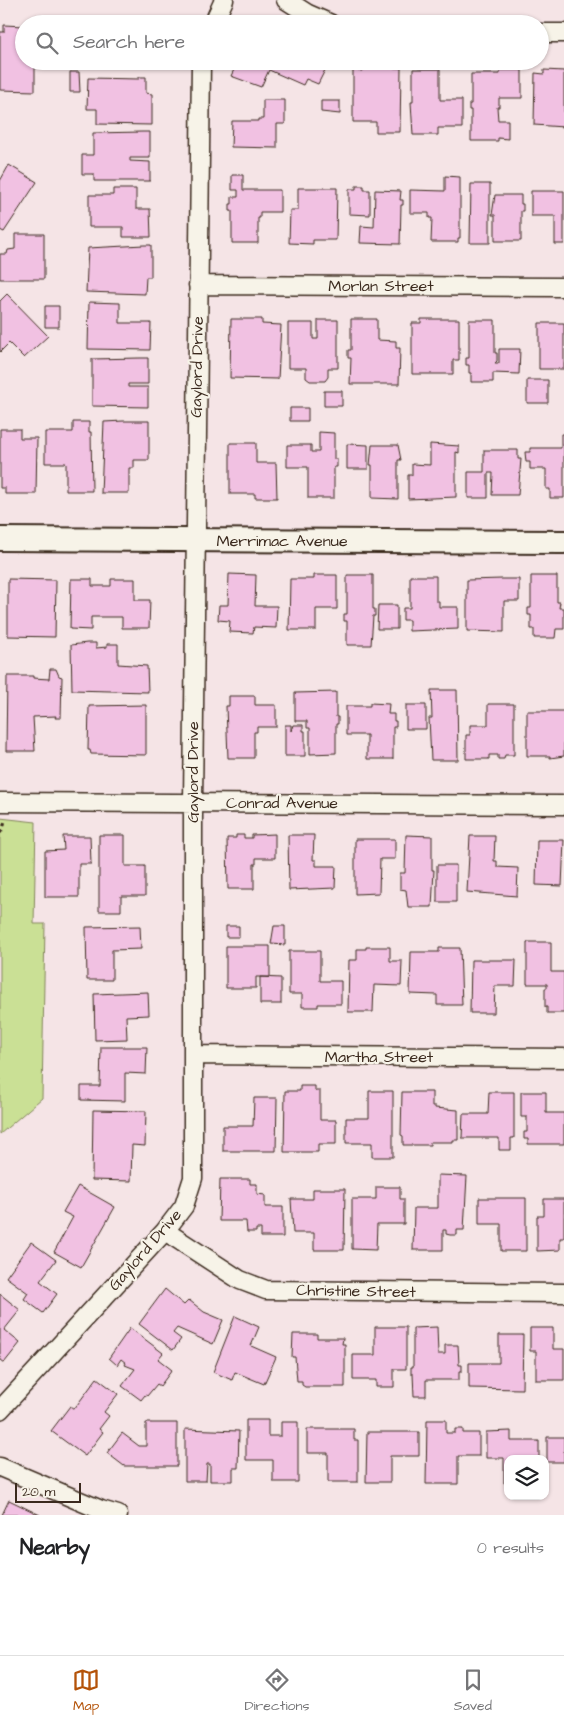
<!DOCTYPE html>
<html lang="en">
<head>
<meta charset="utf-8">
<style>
  body { margin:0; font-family:"Architects Daughter",sans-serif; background:#f6f6f6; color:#202124 }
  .controls { position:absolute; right:15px; bottom:15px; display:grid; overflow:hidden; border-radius:10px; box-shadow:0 1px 4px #0004 }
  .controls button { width:45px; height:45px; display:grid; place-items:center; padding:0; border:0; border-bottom:1px solid #e0e0e0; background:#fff; color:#202124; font:25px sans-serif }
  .scale { position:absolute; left:15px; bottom:12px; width:66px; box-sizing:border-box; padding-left:5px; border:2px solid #3b2a1e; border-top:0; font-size:14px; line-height:18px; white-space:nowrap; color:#3b2a1e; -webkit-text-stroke:4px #f7f3e8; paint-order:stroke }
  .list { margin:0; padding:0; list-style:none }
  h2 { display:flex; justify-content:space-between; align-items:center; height:65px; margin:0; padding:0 20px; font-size:21px }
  h2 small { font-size:16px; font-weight:400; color:#757577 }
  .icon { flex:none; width:28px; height:28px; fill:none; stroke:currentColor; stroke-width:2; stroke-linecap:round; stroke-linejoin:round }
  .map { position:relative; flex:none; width:564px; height:1515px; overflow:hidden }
  .search { position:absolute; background:#fff; box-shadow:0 1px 4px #0004; left:15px; right:15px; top:15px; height:55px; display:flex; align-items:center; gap:12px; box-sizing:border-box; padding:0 18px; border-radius:28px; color:#757577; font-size:19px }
  .sheet { height:140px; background:#fff }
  nav { display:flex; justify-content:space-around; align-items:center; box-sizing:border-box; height:70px; border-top:1px solid #e0e0e0; background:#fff; font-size:14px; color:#757577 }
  nav a { display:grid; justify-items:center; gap:2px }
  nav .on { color:#b45309 }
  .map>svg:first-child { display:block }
  .green { fill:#cae095; stroke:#82855a }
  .building { fill:#f1c1e2; stroke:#3b2a1e }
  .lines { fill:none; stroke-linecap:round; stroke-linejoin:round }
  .minor-casing { stroke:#3b2a1e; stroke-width:21 }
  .tertiary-casing { stroke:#3b2a1e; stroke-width:26 }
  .path { stroke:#3b2a1e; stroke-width:3; stroke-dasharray:4 4; stroke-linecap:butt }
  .minor { stroke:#f7f3e8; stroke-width:18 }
  .tertiary { stroke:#f7f3e8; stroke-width:22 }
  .labels { text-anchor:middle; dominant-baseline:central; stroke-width:4.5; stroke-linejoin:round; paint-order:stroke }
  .street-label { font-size:16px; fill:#3b2a1e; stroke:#f7f3e8 }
</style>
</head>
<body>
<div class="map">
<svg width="564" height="1515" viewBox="0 0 564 1515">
  <rect width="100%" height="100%" fill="#f5e4e6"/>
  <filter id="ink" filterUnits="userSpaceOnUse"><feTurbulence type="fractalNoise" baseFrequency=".02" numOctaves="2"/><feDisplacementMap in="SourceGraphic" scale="10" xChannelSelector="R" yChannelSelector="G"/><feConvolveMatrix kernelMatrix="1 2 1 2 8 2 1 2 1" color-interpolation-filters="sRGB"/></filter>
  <g filter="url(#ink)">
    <path class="green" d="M0,818l36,4 -2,102h11l-3,174 -42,36z"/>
    <path class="building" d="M142,19h11v5h-65v-4z
      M4,25l20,1v35h11v30l-35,-1v-58h4z
      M88,61h58v4h-58z
      M238,61h75v4l12,5 -7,14 -12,-5 -3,6 -34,-15 -8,17 -30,-11z
      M362,67l39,1 -1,64h-24v-10h-23v-52l9,1z
      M413,69h27v31h22v28h-24v7h-25l-2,-33h2z
      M500,70h22v28h-23v9h-2l1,13h10v19l-10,-1v3h-27v-31h-2v-6h2v-30h29z
      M544,70l20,1v56l-30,-2 1,-52 9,1z
      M70,72h9l1,20h-10z
      M139,77h7v16l6,1v31l-55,-1v-15h-10l1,-31 51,1z
      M263,100h22v24h-8v24l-46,-1 1,-26h26v-2h5z
      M321,101h19v13l-19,-2z
      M142,132h8v26h-20v3l20,1v19h-56v-7h-12v-19h11v-22z
      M9,165l28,17 -33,50 -4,-2v-49z
      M232,175h11v15h37v22h-20v6h-2v25h-26v-32h-2v-7h2v-7h6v-7h-6z
      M445,176l15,1v61h-2v4h-27l1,-24h-3v-5h-19v-23l35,1z
      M471,184h19v59h-20z
      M356,186h8v4h6v25l-21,-1v-25h7z
      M298,188h39l-1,52h-23v4l-24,-1 1,-33h8z
      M113,189h23v20h14l1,28h-28v-10h-34v-32h24z
      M375,190l26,1 -1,9h3v5h-2l-1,39 -40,-1 1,-17 13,1z
      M531,191h33v53h-9v-28h-24z
      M495,195h26v9h2v7h-2v30h-26v-26h-3z
      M15,234h29v45h-44v-25h7l1,-4 7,-1z
      M144,245h7v32h-5l-1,17 -59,-2 2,-44z
      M7,294l41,42 -24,22 -15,-15 -9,9v-51z
      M89,302l31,1v20h31l-1,27 -62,-1z
      M45,306h14v21h-14z
      M231,319h31v5l19,1 -3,54 -48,-1z
      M351,319h26v21l19,1v7h4l-1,36h-49l1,-26h-3v-8h3z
      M421,319h38v41h-6v14h-41v-51h9z
      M318,320h20v48h-10v9l-3,4h-15l-4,-3v-10h-18v-45h25v16h5z
      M469,320h26v33h2v8l-2,2h4v-14h21l-1,25 -26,-1v9h-22v-9h-2v-8h-3v-7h3z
      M539,323h25v46h-25z
      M140,358h8v26h-20v3h20v20l-56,-1v-47z
      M527,380h21v23h-21z
      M324,391h18v15h-18z
      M290,408h18v13h-18z
      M123,421h26v39h-15v8h-5v25h-28l3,-71z
      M73,422h16v10h2l1,59h-26v-28h-21v-31h28z
      M0,429h20v9h17l-1,56h-31v-6h-5z
      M319,432l15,1v26h3v8h-3v31h-26v-31h-21v-22h24v7h8z
      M561,434h3v64h-14v-9h-4v-20h-16v-7h-4l-1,-10h5v-4h31z
      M230,443h26v20h20l1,35h-22v-4h-25z
      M347,444l21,1v24h-21z
      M430,444l29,2v7l-3,-1v45l-48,2v-24h4v-11l18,1z
      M372,445h26l3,15h-3v39l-26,-1v-33h-2z
      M484,450h34v9h3l-3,36h-26l1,-22h-5v25h-20v-26h16z
      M229,574l27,1 -1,31h22l-1,22 -22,-1 -1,6 -24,-1 1,-11 -12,-1 1,-15h9z
      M314,575h23v34h-21v21h-27l1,-51h24z
      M347,575h26v34h2v7h-2l-2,29h-24v-24h-3v-7h3z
      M410,576h26v25h3v6h19v22l-49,2v-11h-6v-12h7z
      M531,576h26v26h3l-1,6h5v21h-8l-1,9h-21v-9h-3v-14h-3v-7h3z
      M8,579l48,1 -1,57 -47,-1z
      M71,579h21v7h19v-7h24v21h15l-1,28h-27v-11h-31v13l-21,-1z
      M502,579h17v22h-15v31l-37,-1v-51z
      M378,605h19v24h-20z
      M87,643h9v5l11,-1v-3h11v20l29,2 1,26 -76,-2 -1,-45z
      M50,669h6l3,7 3,1 -1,41h-6l1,-2 -23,1 2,34h-29l1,-75h26v2l16,1z
      M431,690h26l1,70h-27l-2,-42h3z
      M336,692v25h2v7h-2v29l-26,1v-26h-3v-7h-12v-28z
      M229,696h26v9h21v22h-19v5h-3v26h-26l-2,-52h3z
      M370,703l19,1 -1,10h6v7h2v6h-3v32h-26v-24h-21v-29h24z
      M488,704h26v51h-9l-1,4h-6v-4h-9v4h-23v-24h4v-10h18z
      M146,705v50l-55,-1 -1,-4h-2l1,-44z
      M406,705h20v24h-20z
      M527,711h37v45l-14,2v-2h-23z
      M285,725h6v6l2,-6h10v6h2v25h-20z
      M275,834v24h-19v6h-2v25h-26l-1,-51h9v-3h8v3h8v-3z
      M99,835h26v31h20v30h-24v15h-22z
      M288,835h26l-1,25h3v6h20l-1,22 -46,2z
      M406,835l26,1v34h2l-2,37h-24l-2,-17 -6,-1v-16h5z
      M63,836h27l1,28h-12v33h-34v-46l19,-1z
      M470,836h25l-1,25h3v6l21,1 -1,28 -50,-4z
      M355,839h40v20h-15l-1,34 -24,1z
      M537,840h27l-2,46 -26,-1z
      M437,865h19v37h-19z
      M140,926l1,23 -29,1v30h-25l-1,-53z
      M226,926h13v11h-13z
      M274,926h11v19l-14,-1z
      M527,942h24v30h13v41h-17v-6h-2v-19h2v-4h-20z
      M226,946h44v31h-14v11h-30z
      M366,947h24v14h12l-1,25 -27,-1 -1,27h-25l1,-52h8v-11h9z
      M439,948h21l2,57h-25v-10l-27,-1 1,-42h28z
      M289,951h31v30h21v23h-23v3h-16v-13h-13z
      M471,960h45l-1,26h-20l-1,27h-24z
      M260,977l21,1v26h-21z
      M148,992l1,23 -23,1 1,23 -32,1 -1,-46z
      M101,1047h46l-1,27 -21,-1v28l-44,-1v-14h19z
      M300,1086h15v5h5v29h16v24h-18v8h-34l1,-61h15z
      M369,1091h24v66h-21v-14h-26v-25h23z
      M402,1092h30v14h3v2l23,2v30h-5v2h-23v3h-27v-9l-2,-1z
      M489,1092h25v46h-3v12h-12v-12h-37l1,-24h25z
      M521,1092h25v21h18v31h-36v-5h-4v-7h3v-15h-6z
      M254,1098h23l-1,53h-53v-25h30z
      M93,1110l53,1 -1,35 -13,-1 -1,36 -39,-1z
      M438,1175l29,1 -3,54h-7v5h-7l-4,-1v-4h-3v20h-30l1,-42h24z
      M220,1179h30v5h7v10l8,1v12h18v30h-22v-8h-5v3h-9l-1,-11h-27z
      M78,1186l37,21 -34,60 -27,-15 19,-35 -10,-5z
      M376,1187h24v12h4v25h-27l-1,26 -24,-1v-50h24z
      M313,1189h32l-1,61h-30v-17h-21l-2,-34h22z
      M479,1198h47v53h-25v-27h-22z
      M544,1199h20v39h-4v12l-23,1v-35h7z
      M31,1242l25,18 -16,21 17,13 -14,19 -19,-14 4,-6 -22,-16z
      M165,1289l19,16 5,-5 15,12 19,8 -10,24 -36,-16 -4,5 8,6 -8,11 -34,-26z
      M0,1294l20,16 -16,20 16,13 -16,20 -4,-3z
      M235,1316l24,11 -8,19 25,11 -12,27 -29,-12 -3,8 -19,-8z
      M375,1327h31v42h-12v18h-18v-7h-23v-25h22z
      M437,1327l1,27h7v-9h13l1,20h3v6h-3v9h-33v16h-12l-1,-22h-2v-7h2v-39z
      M130,1328l33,25 -5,6 14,11 -12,16 -3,-2 -10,12 -2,-1 -4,5 -19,-14 13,-17 -10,-4 1,-2 -5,-4 -4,6 -8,-7z
      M530,1328h23v21h11v31h-28v-29h-6z
      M293,1334h24v4h26l-1,6h3v43h-40l-3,-2v-4h-5l-2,-24h-3z
      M499,1335h24l-1,54 -53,-1v-25h30z
      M97,1378l21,16 -14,18 5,4 -10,13 4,3 -18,24 -34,-25 19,-25 4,3z
      M246,1420h22v16h13v-14h17v60h-25v-22h-27z
      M427,1420h19v13h9v-4h8v4h16v23h-21v28h-32z
      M146,1423h31v43h-53l-17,-13 15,-20 17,13h7z
      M185,1429l54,2 -1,37h-5v13h-23v-17h-3l-1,17h-21z
      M307,1429h47v11h4v42h-30v-29h-21z
      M511,1431v10h28v18h-31v24h-4v-25h-18v-26z
      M367,1432h52v24h-29v26h-24z
      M547,1437h17v25h-17z
      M9,1500l31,15h-38z"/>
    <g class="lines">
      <defs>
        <path id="minor" d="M286,0l22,14 23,10
          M213,24l11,-24
          M540,33h24
          M198,285l366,2
          M0,802l564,3
          M193,1055l371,3
          M165,1231l75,49 26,10 298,3
          M0,1410l165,-179 19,-25 9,-28v-375l8,-742
          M0,1467l101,43 17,5"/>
        <path id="tertiary" d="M0,539l564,3"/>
      </defs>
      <use href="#minor" class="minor-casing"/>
      <use href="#tertiary" class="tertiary-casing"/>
      <path class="path" d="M0,833l3,-4 2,-9"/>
      <use href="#minor" class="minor"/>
      <use href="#tertiary" class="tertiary"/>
    </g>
  </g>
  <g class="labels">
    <g class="street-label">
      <text x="381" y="286">Morlan Street</text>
      <text transform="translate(197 367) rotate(-89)">Gaylord Drive</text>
      <text x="282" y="541">Merrimac Avenue</text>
      <text transform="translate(193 772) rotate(-90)">Gaylord Drive</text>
      <text x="282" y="803">Conrad Avenue</text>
      <text x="379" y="1057">Martha Street</text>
      <text transform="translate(145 1250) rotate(-49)">Gaylord Drive</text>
      <text transform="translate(356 1291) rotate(1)">Christine Street</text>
    </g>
  </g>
</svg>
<div class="controls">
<button><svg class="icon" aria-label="layers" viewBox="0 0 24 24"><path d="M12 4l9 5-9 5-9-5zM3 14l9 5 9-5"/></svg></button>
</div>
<div class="scale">20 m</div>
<div class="search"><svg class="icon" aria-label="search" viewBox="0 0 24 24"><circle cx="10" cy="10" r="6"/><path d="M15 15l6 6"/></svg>Search here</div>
</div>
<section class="sheet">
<h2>Nearby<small>0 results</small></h2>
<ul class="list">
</ul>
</section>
<nav>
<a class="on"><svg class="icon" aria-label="map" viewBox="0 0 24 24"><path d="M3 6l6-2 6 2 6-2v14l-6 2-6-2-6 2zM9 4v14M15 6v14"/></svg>Map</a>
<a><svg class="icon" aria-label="directions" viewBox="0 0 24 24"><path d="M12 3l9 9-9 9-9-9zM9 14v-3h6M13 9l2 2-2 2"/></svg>Directions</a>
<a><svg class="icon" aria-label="saved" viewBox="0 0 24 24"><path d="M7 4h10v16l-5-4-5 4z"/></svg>Saved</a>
</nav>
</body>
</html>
